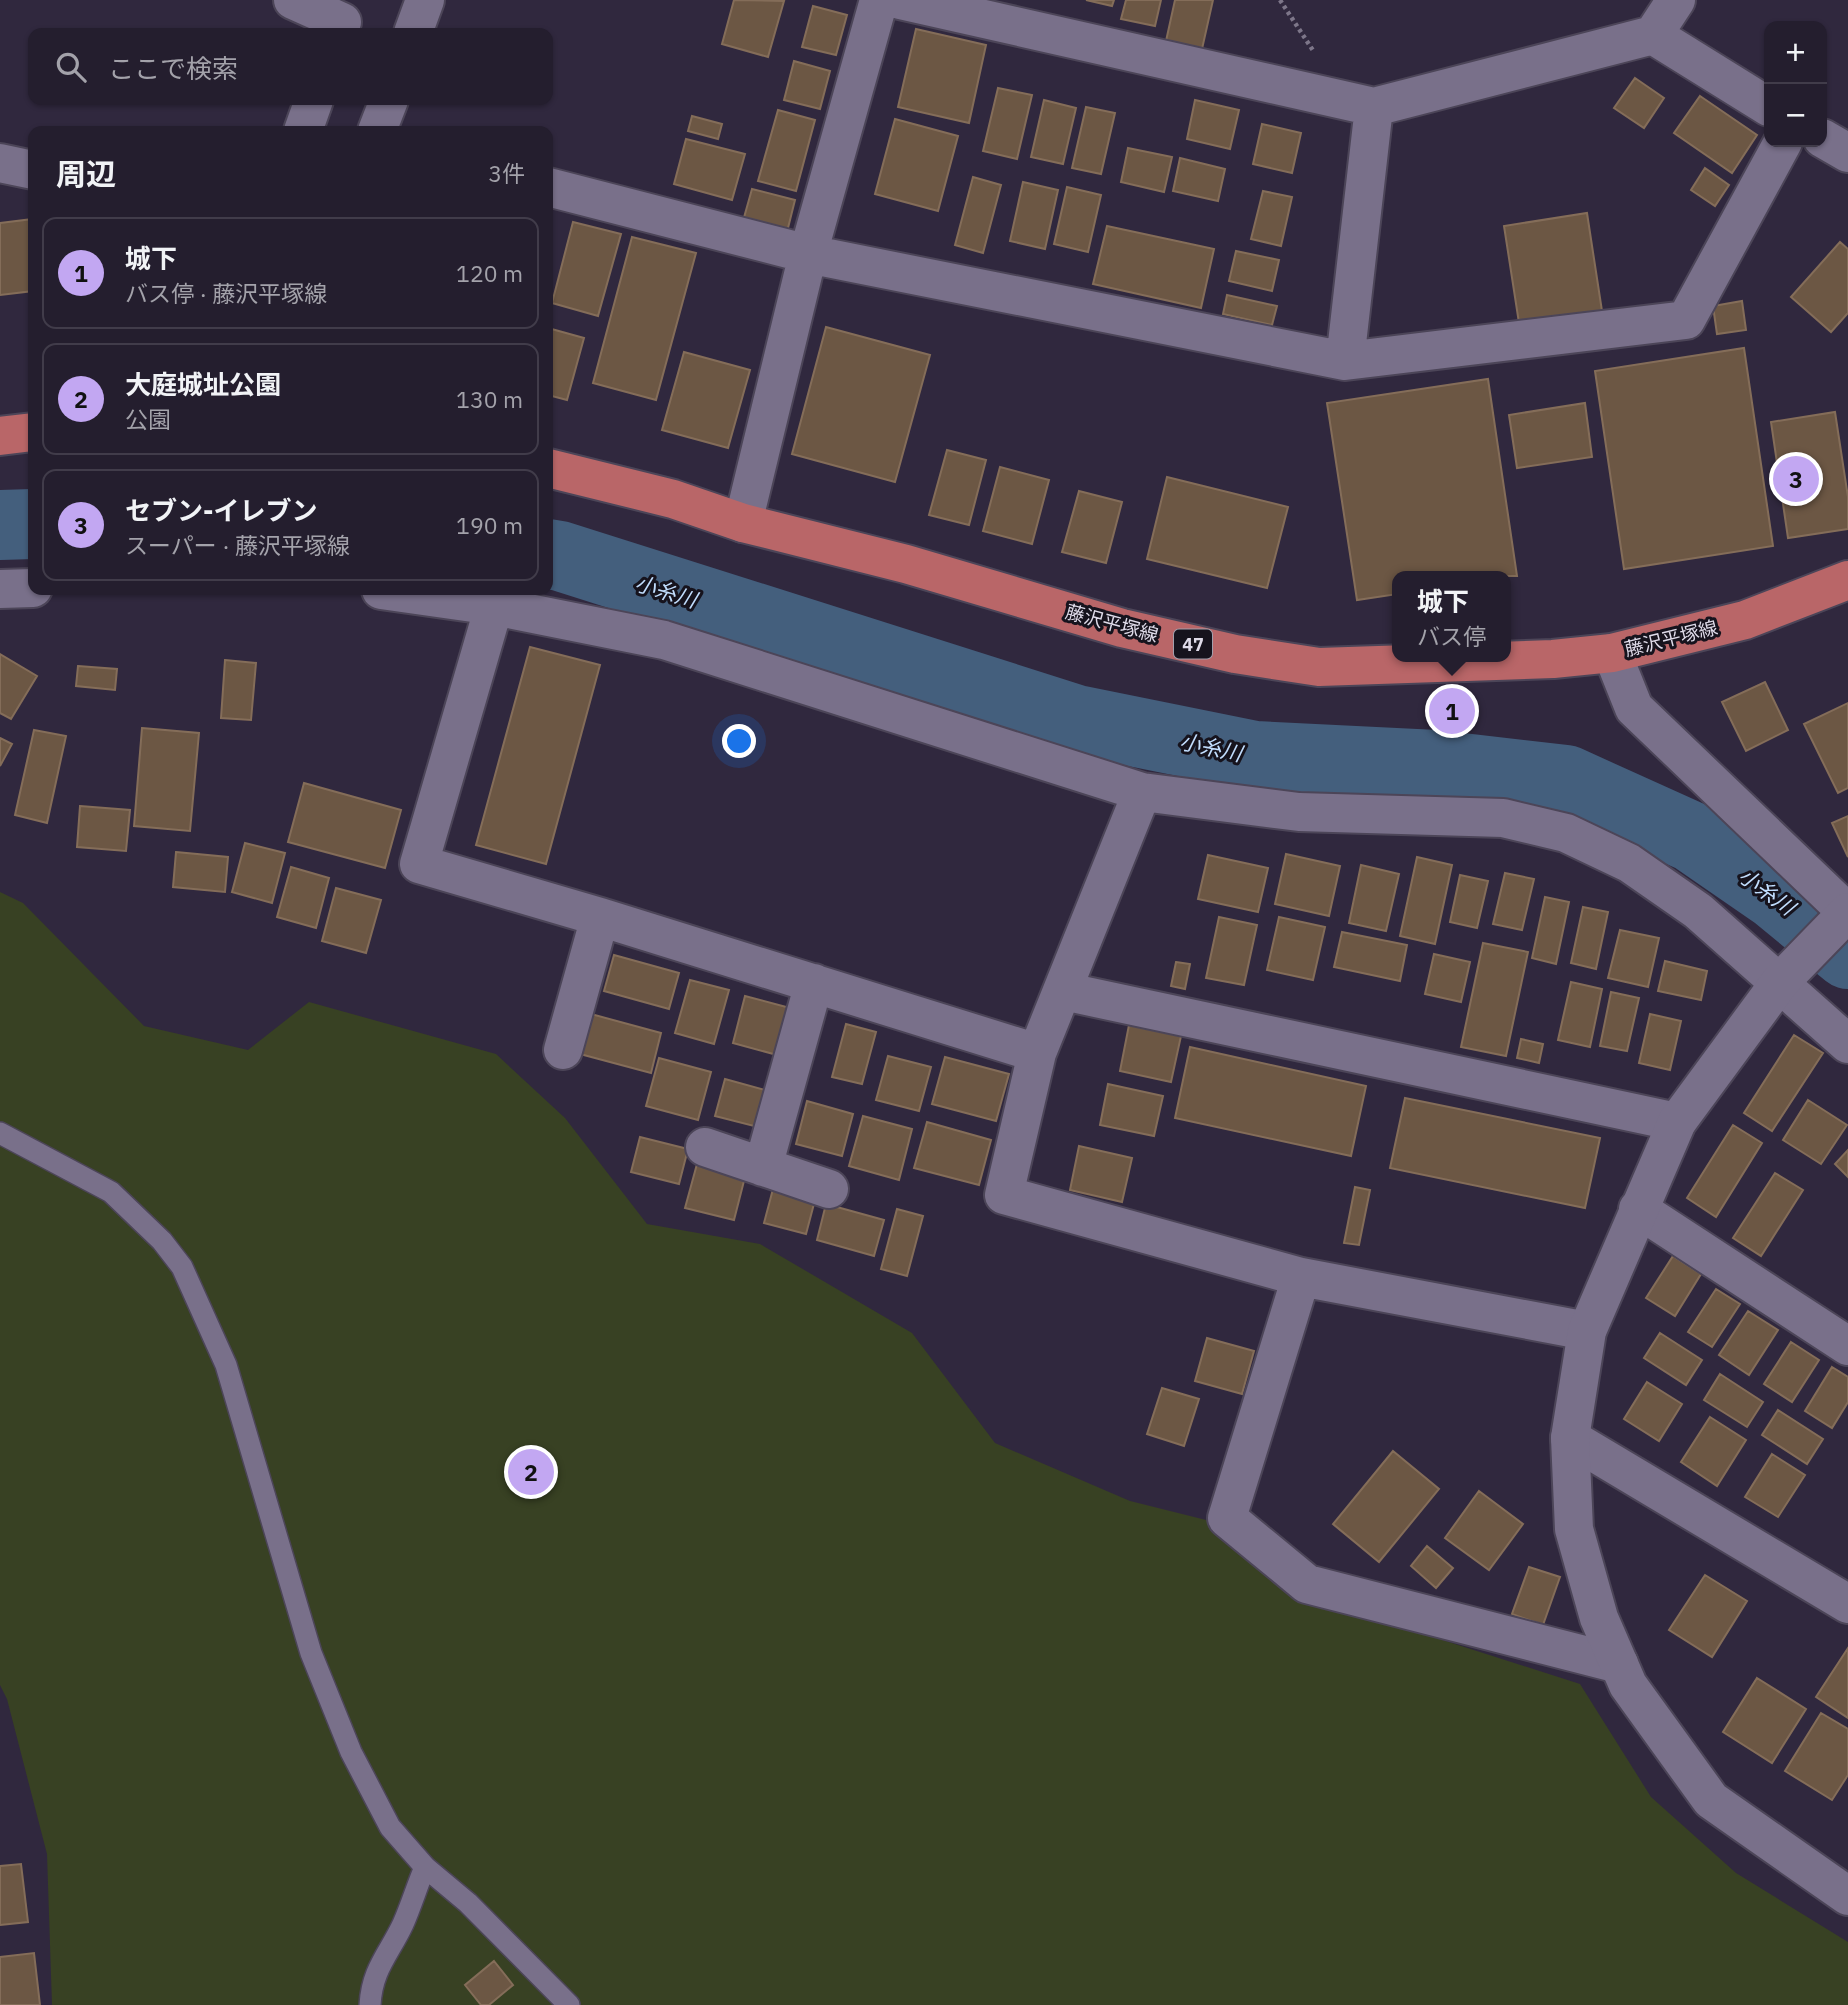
<!DOCTYPE html>
<html lang="ja">
<head>
<meta charset="utf-8">
<style>
  body { margin:0; font-family:"IBM Plex Sans","Noto Sans JP",sans-serif; background:#302b3a; color:#f1f3f6 }
  .controls { position:absolute; right:21px; top:21px; display:grid; overflow:hidden; border-radius:14px; box-shadow:0 2px 5px #0004 }
  .controls button { width:63px; height:63px; display:grid; place-items:center; padding:0; border:0; border-bottom:2px solid #413c4a; background:#241e2e; color:#f1f3f6; font:35px sans-serif }
  .you { position:absolute; left:740px; top:742px; width:24px; height:24px; margin:-18px; border:5px solid #fff; border-radius:50%; background:#1a73e8; box-shadow:0 0 0 10px #1a73e833 }
  .badge { display:grid; place-items:center; width:46px; height:46px; border-radius:50%; background:#c2a7f2; color:#111; font-size:23px; font-weight:700 }
  .pin { position:absolute; translate:-50% -50%; border:4px solid #fff; box-shadow:0 2px 7px #0006 }
  .popup { position:absolute; left:1392px; top:571px; width:119px; height:91px; box-sizing:border-box; display:grid; place-content:center; border-radius:14px; background:#241e2e; filter:drop-shadow(0 2px 5px #0005); font-size:23px; white-space:nowrap; color:#a3a2aa }
  .popup b { font-size:26px; color:#f1f3f6 }
  .popup::after { content:''; position:absolute; left:50%; top:100%; margin-left:-14px; border:14px solid transparent; border-top-color:#241e2e }
  .list { margin:0; padding:0; list-style:none }
  h2 { display:flex; justify-content:space-between; align-items:center; height:91px; margin:0; padding:0 28px; font-size:30px }
  h2 small { font-size:23px; font-weight:400; color:#a3a2aa }
  .list li { display:grid; grid-template-columns:46px 1fr auto; gap:21px; align-items:center; box-sizing:border-box; height:112px; margin:0 14px 14px; padding:0 14px; border:2px solid #413c4a; border-radius:14px }
  .list b { display:block; font-size:26px; white-space:nowrap }
  .list p { margin:0; font-size:23px; white-space:nowrap; color:#a3a2aa }
  .list em { font-size:23px; font-style:normal; color:#a3a2aa }
  .icon { flex:none; width:38px; height:38px; fill:none; stroke:currentColor; stroke-width:2; stroke-linecap:round; stroke-linejoin:round }
  .map { position:relative; flex:none; width:1848px; height:2005px; overflow:hidden }
  .search { position:absolute; background:#241e2e; box-shadow:0 2px 5px #0004; left:28px; top:28px; width:525px; height:77px; display:flex; align-items:center; gap:18px; box-sizing:border-box; padding:0 24px; border-radius:14px; color:#a3a2aa; font-size:26px }
  .panel { position:absolute; background:#241e2e; box-shadow:0 2px 5px #0004; left:28px; top:126px; width:525px; height:469px; border-radius:14px }
  .map>svg:first-child { display:block }
  .green { fill:#384123 }
  .lines { fill:none; stroke-linecap:round; stroke-linejoin:round }
  .river { stroke:#445f7d; stroke-width:70 }
  .building { fill:#6c5744; stroke:#846d59; stroke-width:2 }
  .service-casing { stroke:#4c4558; stroke-width:24 }
  .minor-casing { stroke:#4c4558; stroke-width:42 }
  .tertiary-casing { stroke:#4c4558; stroke-width:42 }
  .primary-casing { stroke:#4c4558; stroke-width:42 }
  .path { stroke:#7d7689; stroke-width:4.5; stroke-dasharray:3.5 3.5; stroke-linecap:butt }
  .service { stroke:#79708a; stroke-width:21 }
  .minor { stroke:#79708a; stroke-width:38 }
  .tertiary { stroke:#79708a; stroke-width:38 }
  .primary { stroke:#b96668; stroke-width:38 }
  .labels { text-anchor:middle; dominant-baseline:central; stroke-width:6; stroke-linejoin:round; paint-order:stroke }
  .shield { fill:#16131d; stroke:#a39fac; stroke-width:2 }
  .shield-label { font-size:18px; font-weight:bold; fill:#dfdbe9 }
  .street-label { font-size:19px; fill:#dfdbe9; stroke:#16131d }
  .water-label { font-size:21px; font-style:italic; fill:#c1ddfd; stroke:#16131d }
</style>
</head>
<body>
<div class="map">
<svg width="1848" height="2005" viewBox="0 0 1848 2005">
  <rect width="100%" height="100%" fill="#30283e"/>
  <path class="green" d="M0,892l23,11 121,123 104,24 61,-48 187,52 69,64 82,106 113,20 152,89 83,110 135,58 88,22 81,71 281,90 71,113 85,76 112,69v63h-1796l-5,-151 -40,-155 -7,-14z"/>
  <g class="lines">
    <path class="river" d="M0,525l33,-1
      M548,554l12,2 517,164 178,36 181,9 130,15 126,57 84,58 72,59"/>
  </g>
  <path class="building" d="M734,0l50,1 -16,56 -46,-13z
    M1086,0h28l-2,6z
    M1126,0h35l-6,26 -34,-7z
    M1175,0h38l-11,49 -36,-8z
    M813,6l34,9 -11,40 -34,-8z
    M916,29l70,16 -17,78 -71,-16z
    M794,61l36,10 -10,38 -36,-9z
    M1635,78l29,20 -20,30 -30,-20z
    M998,88l34,7 -15,64 -34,-8z
    M1700,96l57,39 -25,38 -58,-40z
    M1044,100l32,8 -13,56 -32,-7z
    M1195,100l44,10 -9,39 -43,-10z
    M1086,107l29,6 -14,61 -29,-6z
    M778,110l37,10 -19,71 -38,-10z
    M692,116l30,8 -4,15 -30,-8z
    M895,119l63,17 -20,75 -63,-17z
    M1262,124l39,9 -9,40 -39,-9z
    M686,139l59,15 -13,46 -58,-16z
    M1128,148l44,9 -8,35 -43,-10z
    M1180,158l45,11 -7,32 -45,-10z
    M1705,168l24,17 -14,21 -24,-16z
    M973,177l28,8 -18,68 -28,-8z
    M1023,182l35,8 -13,59 -35,-8z
    M1067,187l34,8 -13,57 -34,-8z
    M752,189l43,11 -8,32 -44,-11z
    M1263,191l29,6 -11,49 -30,-7z
    M1587,213l15,98 -83,12 -15,-97z
    M33,219v72l-33,4v-72z
    M573,222l48,12 -23,82 -46,-13z
    M1107,226l107,23 -13,59 -108,-24z
    M632,237l64,16 -40,147 -63,-17z
    M1840,242l8,7v64l-17,19 -40,-35z
    M1236,251l43,9 -7,31 -43,-10z
    M1227,295l50,11 -5,19 -49,-11z
    M1742,301l4,29 -29,4 -4,-28z
    M826,327l104,28 -35,127 -103,-28z
    M548,328l36,10 -17,62 -19,-5z
    M1744,348l29,198 -149,23 -29,-198z
    M684,352l66,18 -22,78 -66,-18z
    M1488,379l29,197h-119v18l-41,6 -30,-197z
    M1585,403l7,54 -75,11 -8,-53z
    M1835,412l13,85v32l-60,9 -17,-116z
    M947,450l39,10 -17,65 -40,-10z
    M1000,467l49,13 -17,64 -49,-13z
    M1167,477l121,30 -21,81 -120,-29z
    M1079,491l43,11 -16,61 -44,-11z
    M530,647l70,18 -54,199 -70,-19z
    M0,654l37,22 -26,43 -11,-6z
    M225,660l31,3 -5,57 -30,-2z
    M78,666l39,3 -2,21 -39,-4z
    M1765,682l23,48 -42,21 -24,-49z
    M1848,703v85l-10,5 -34,-69z
    M142,728l57,5 -9,98 -56,-5z
    M34,730l32,6 -19,87 -32,-8z
    M0,738l12,6 -12,22z
    M304,783l97,27 -16,58 -97,-26z
    M80,806l50,4 -4,41 -49,-4z
    M1848,816v41l-16,-34z
    M245,843l40,10 -13,50 -40,-11z
    M176,852l52,5 -3,35 -52,-5z
    M1286,854l54,12 -11,50 -54,-12z
    M1208,855l60,13 -10,44 -60,-13z
    M1417,857l35,8 -17,79 -35,-8z
    M1361,865l38,9 -13,57 -37,-8z
    M291,867l38,11 -13,50 -39,-11z
    M1505,873l29,6 -12,51 -29,-6z
    M1460,875l28,6 -11,47 -27,-6z
    M336,888l45,12 -15,53 -44,-12z
    M1545,897l24,5 -13,62 -24,-6z
    M1583,907l25,5 -12,57 -25,-6z
    M1219,917l38,8 -13,60 -38,-7z
    M1279,917l46,10 -12,53 -46,-10z
    M1620,930l39,8 -11,49 -40,-9z
    M1342,932l65,13 -7,36 -66,-14z
    M1483,943l45,9 -22,104 -45,-9z
    M1434,954l36,8 -9,40 -36,-8z
    M614,955l65,18 -10,36 -65,-18z
    M1665,961l42,10 -6,29 -43,-9z
    M1176,962l14,2 -5,25 -14,-3z
    M690,980l39,10 -15,54 -39,-11z
    M1571,982l31,7 -12,58 -32,-7z
    M1611,992l28,6 -12,53 -27,-5z
    M745,996l45,12 -13,47 -44,-12z
    M591,1014l70,19 -10,40 -71,-19z
    M1650,1014l31,7 -11,49 -31,-7z
    M846,1024l30,8 -14,52 -30,-7z
    M1129,1025l52,11 -10,46 -51,-11z
    M1794,1035l29,18 -51,78 -28,-18z
    M1521,1039l22,5 -4,19 -22,-5z
    M1190,1047l176,39 -15,70 -176,-38z
    M888,1056l43,11 -12,44 -43,-11z
    M945,1057l64,17 -13,47 -64,-17z
    M659,1058l52,14 -13,48 -52,-14z
    M725,1079l51,14 -10,36 -51,-13z
    M1108,1084l55,12 -9,40 -54,-11z
    M1405,1098l195,40 -15,70 -195,-40z
    M1808,1100l39,25 -26,39 -38,-24z
    M807,1101l46,13 -11,42 -46,-12z
    M863,1116l49,13 -13,51 -50,-14z
    M927,1122l64,18 -12,45 -65,-17z
    M1733,1125l29,18 -46,74 -29,-19z
    M640,1137l48,12 -9,35 -48,-12z
    M1079,1146l53,12 -10,44 -52,-12z
    M1848,1150v27l-13,-13z
    M697,1164l48,13 -11,43 -49,-12z
    M1775,1173l28,17 -42,66 -28,-18z
    M1355,1187l15,3 -11,55 -15,-2z
    M773,1189l42,11 -9,34 -42,-11z
    M826,1204l58,16 -10,36 -57,-16z
    M897,1209l26,7 -16,60 -26,-7z
    M1673,1256l28,18 -26,42 -29,-18z
    M1716,1289l24,15 -28,43 -24,-15z
    M1748,1311l30,19 -29,45 -30,-20z
    M1660,1333l42,27 -16,25 -42,-27z
    M1207,1338l47,13 -12,43 -47,-13z
    M1791,1342l28,18 -27,42 -28,-18z
    M1832,1367l16,10v25l-16,26 -27,-17z
    M1720,1374l43,28 -16,25 -43,-27z
    M1647,1382l35,22 -23,37 -35,-22z
    M1162,1388l37,11 -15,47 -37,-12z
    M1778,1410l45,29 -16,25 -45,-29z
    M1710,1417l36,23 -29,46 -36,-24z
    M1393,1451l46,38 -60,73 -46,-38z
    M1772,1454l33,21 -27,42 -33,-20z
    M1479,1491l44,33 -34,46 -44,-32z
    M1427,1546l26,22 -17,20 -25,-22z
    M1529,1567l31,10 -17,48 -31,-11z
    M1705,1575l42,26 -35,56 -43,-27z
    M1848,1648v70l-32,-21z
    M1757,1678l49,31 -34,54 -49,-31z
    M1821,1713l27,16v46l-16,25 -47,-29z
    M21,1864l7,58 -28,3v-59z
    M34,1953l6,52h-40v-48z
    M494,1961l19,24 -24,20h-8l-16,-20z"/>
  <g class="lines">
    <defs>
      <path id="service" d="M0,1133l111,59 51,49 20,26 44,98 85,288 40,99 39,75 35,40 43,36 101,102
        M370,2005c2,-36 19,-51 33,-81 8,-18 14,-38 22,-57"/>
      <path id="minor" d="M293,0l49,22 -4,11
        M900,0l474,107 279,-72 23,-35
        M413,33l12,-33
        M1653,35l116,72
        M303,131l11,-31
        M377,131l12,-31
        M1822,138l26,15
        M0,163l33,7
        M548,187l260,67 537,107 341,-41 97,-178
        M1345,361l29,-254
        M743,523l65,-269 71,-254
        M0,589l33,-1
        M381,590l113,16 170,34 478,152 157,20 204,6 63,15 63,30 69,48 150,133
        M494,606l-75,258 181,53 437,136
        M1612,653l22,55 214,205
        M1142,792l-105,261 -33,142 297,82 286,54
        M1063,991l614,131
        M563,1050l37,-133
        M705,1147l124,42
        M763,1167l51,-184
        M1638,1209l210,137
        M1301,1277l-74,241 80,66 312,80
        M1570,1438l278,166"/>
      <path id="tertiary" d="M1848,912l-68,70 -103,140 -90,209 -17,107 4,91 25,89 29,67 83,115 137,96"/>
      <path id="primary" d="M0,436l33,-4
        M548,468l125,31 70,24 163,41 216,64 113,26 84,13 234,-8 59,-6 133,-33 103,-40"/>
    </defs>
    <use href="#service" class="service-casing"/>
    <use href="#minor" class="minor-casing"/>
    <use href="#tertiary" class="tertiary-casing"/>
    <use href="#primary" class="primary-casing"/>
    <path class="path" d="M1280,0l34,52"/>
    <use href="#service" class="service"/>
    <use href="#minor" class="minor"/>
    <use href="#tertiary" class="tertiary"/>
    <use href="#primary" class="primary"/>
  </g>
  <g class="labels">
    <rect class="shield" x="1174" y="629.5" width="38" height="29" rx="5"/>
    <g class="shield-label">
      <text x="1193" y="644">47</text>
    </g>
    <g class="street-label">
      <text transform="translate(1112 623) rotate(15)">藤沢平塚線</text>
      <text transform="translate(1671 638) rotate(-14)">藤沢平塚線</text>
    </g>
    <g class="water-label">
      <text transform="translate(666 591) rotate(17)">小糸川</text>
      <text transform="translate(1211 747) rotate(12)">小糸川</text>
      <text transform="translate(1767 891) rotate(36)">小糸川</text>
    </g>
  </g>
</svg>
<div class="controls">
<button>+</button>
<button>−</button>
</div>
<div class="you"></div>
<div class="pin badge" style="left:1452px;top:711px">1</div>
<div class="popup"><b>城下</b>バス停</div>
<div class="pin badge" style="left:531px;top:1472px">2</div>
<div class="pin badge" style="left:1796px;top:479px">3</div>
<div class="search"><svg class="icon" aria-label="search" viewBox="0 0 24 24"><circle cx="10" cy="10" r="6"/><path d="M15 15l6 6"/></svg>ここで検索</div>
<section class="panel">
<h2>周辺<small>3件</small></h2>
<ul class="list">
<li><span class="badge">1</span><div><b>城下</b><p>バス停 · 藤沢平塚線</p></div><em>120 m</em></li>
<li><span class="badge">2</span><div><b>大庭城址公園</b><p>公園</p></div><em>130 m</em></li>
<li><span class="badge">3</span><div><b>セブン-イレブン</b><p>スーパー · 藤沢平塚線</p></div><em>190 m</em></li>
</ul>
</section>
</div>
</body>
</html>
